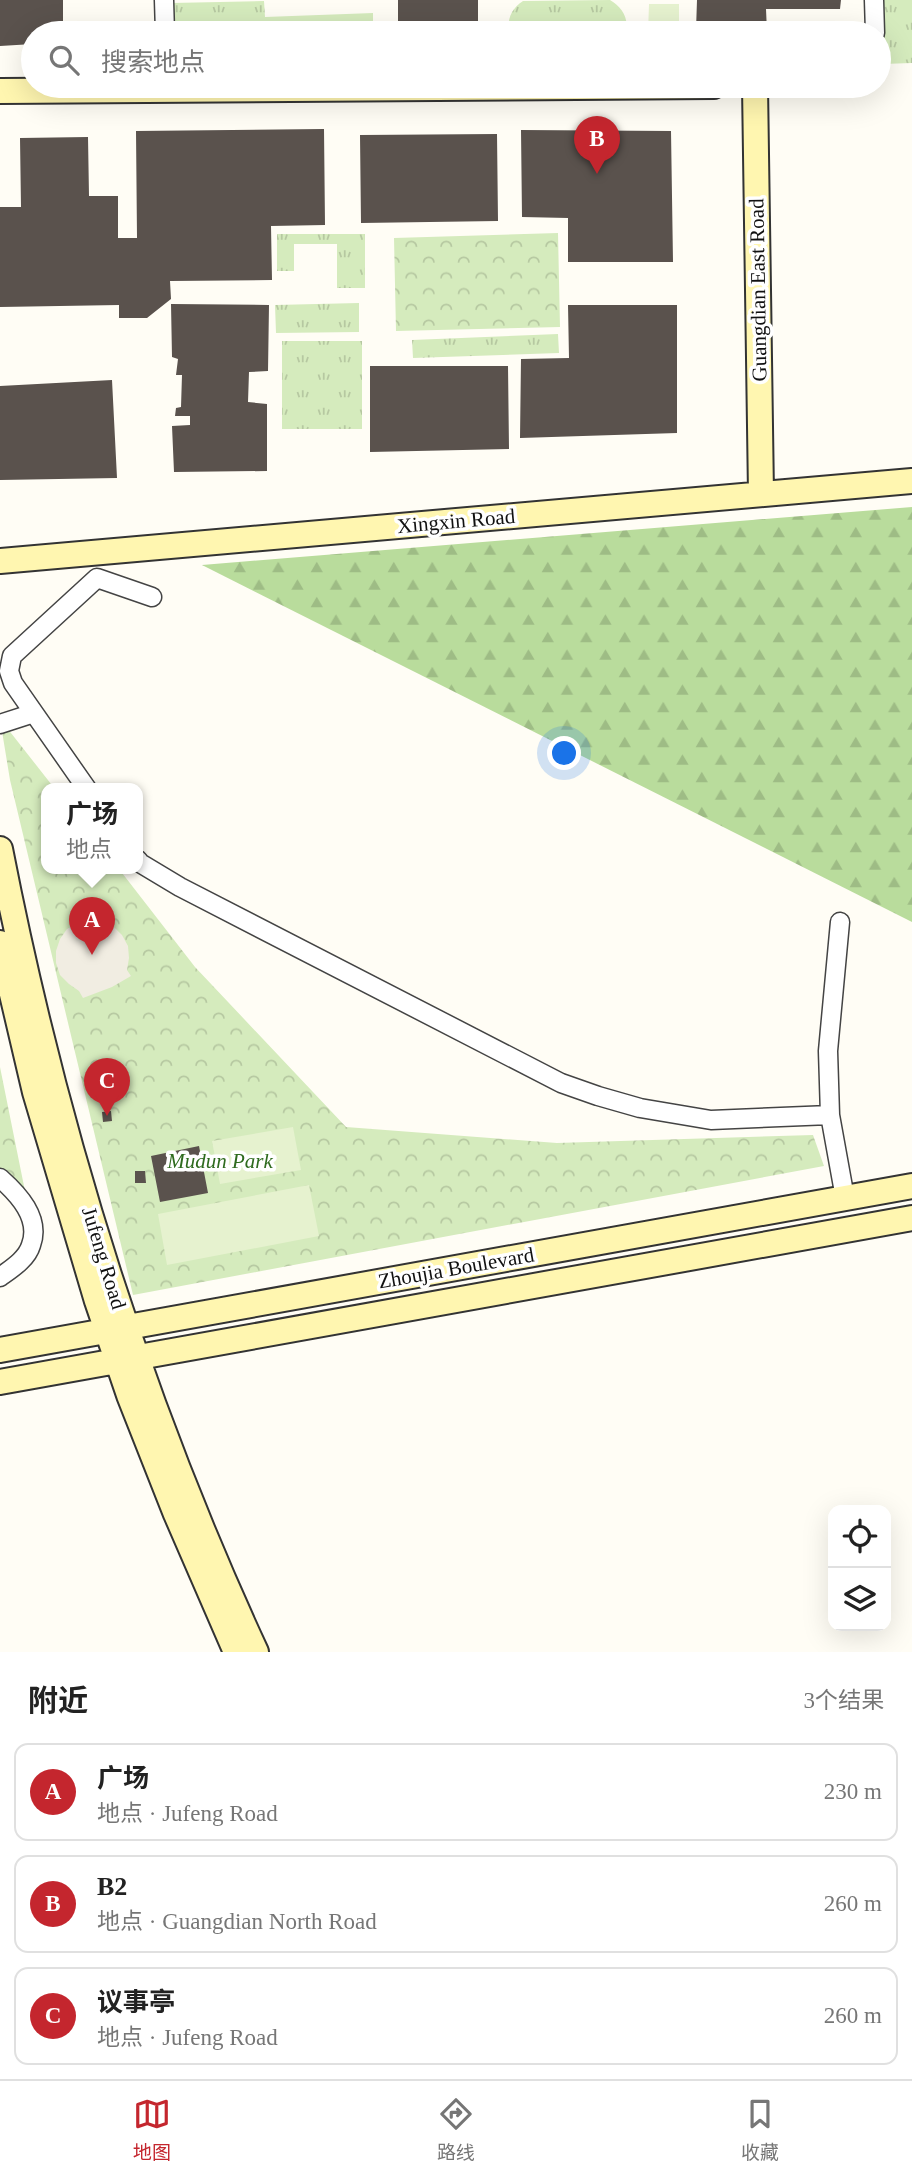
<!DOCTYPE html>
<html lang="zh">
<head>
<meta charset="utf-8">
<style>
  body { margin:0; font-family:"Times New Roman","Noto Sans SC",serif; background:#f2f2f2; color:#222 }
  .controls { position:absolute; right:21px; bottom:21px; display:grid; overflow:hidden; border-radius:14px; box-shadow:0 7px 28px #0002 }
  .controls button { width:63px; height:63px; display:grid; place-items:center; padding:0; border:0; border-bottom:2px solid #e0e0e0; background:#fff; color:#222; font:35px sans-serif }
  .you { position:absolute; left:565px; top:754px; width:24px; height:24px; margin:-18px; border:5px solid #fff; border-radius:50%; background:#1a73e8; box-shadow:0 0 0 10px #1a73e833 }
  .badge { display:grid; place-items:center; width:46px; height:46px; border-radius:50%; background:#c4262e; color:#fff; font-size:23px; font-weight:700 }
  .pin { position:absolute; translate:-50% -58px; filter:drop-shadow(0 2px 4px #0008) }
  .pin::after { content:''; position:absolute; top:37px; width:24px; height:21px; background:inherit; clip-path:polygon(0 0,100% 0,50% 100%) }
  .popup { position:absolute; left:41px; top:783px; width:102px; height:91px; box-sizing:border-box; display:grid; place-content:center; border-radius:14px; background:#fff; filter:drop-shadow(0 2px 5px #0005); font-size:23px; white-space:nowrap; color:#767676 }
  .popup b { font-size:26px; color:#222 }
  .popup::after { content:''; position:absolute; left:50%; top:100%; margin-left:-14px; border:14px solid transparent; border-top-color:#fff }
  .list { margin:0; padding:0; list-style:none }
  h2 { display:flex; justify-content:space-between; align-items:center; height:91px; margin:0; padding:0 28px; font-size:30px }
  h2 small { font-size:23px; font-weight:400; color:#767676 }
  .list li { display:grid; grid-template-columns:46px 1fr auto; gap:21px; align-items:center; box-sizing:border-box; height:98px; margin:0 14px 14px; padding:0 14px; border:2px solid #e0e0e0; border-radius:14px }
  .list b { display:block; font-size:26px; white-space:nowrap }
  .list p { margin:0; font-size:23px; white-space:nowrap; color:#767676 }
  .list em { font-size:23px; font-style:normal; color:#767676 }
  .icon { flex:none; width:38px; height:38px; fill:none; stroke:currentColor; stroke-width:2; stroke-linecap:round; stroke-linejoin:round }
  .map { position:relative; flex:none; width:912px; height:1652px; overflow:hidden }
  .search { position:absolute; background:#fff; box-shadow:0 7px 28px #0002; left:21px; right:21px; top:21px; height:77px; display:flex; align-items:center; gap:18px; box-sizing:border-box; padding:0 24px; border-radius:38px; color:#767676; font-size:26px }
  .sheet { height:427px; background:#fff }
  nav { display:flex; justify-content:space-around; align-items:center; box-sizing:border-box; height:98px; border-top:2px solid #e0e0e0; background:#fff; font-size:19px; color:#767676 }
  nav a { display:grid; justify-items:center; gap:4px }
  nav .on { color:#c4262e }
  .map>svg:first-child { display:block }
  .grass { fill:url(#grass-tufts) }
  .forest { fill:url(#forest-firs) }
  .park { fill:url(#park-crowns) }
  .pitch { fill:#e6f2cf }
  .plaza { fill:#f1ede2 }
  .building { fill:#5a524d }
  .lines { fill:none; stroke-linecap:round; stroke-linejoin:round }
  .street-casing { stroke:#444; stroke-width:21 }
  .secondary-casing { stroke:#333; stroke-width:28 }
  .street { stroke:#fff; stroke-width:18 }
  .secondary { stroke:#fff6b0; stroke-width:24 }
  .labels { text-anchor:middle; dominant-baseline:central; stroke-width:7; stroke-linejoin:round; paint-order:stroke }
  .street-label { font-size:21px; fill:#111; stroke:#fff }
  .park-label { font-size:21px; font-style:italic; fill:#2f6b1f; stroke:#fff }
</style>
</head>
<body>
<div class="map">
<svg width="912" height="1652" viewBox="0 0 912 1652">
  <defs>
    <pattern id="grass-tufts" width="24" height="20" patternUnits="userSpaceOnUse" patternTransform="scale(1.75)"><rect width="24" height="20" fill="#d5ebbd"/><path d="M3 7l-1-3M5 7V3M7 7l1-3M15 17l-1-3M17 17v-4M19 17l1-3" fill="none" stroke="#b6c8a1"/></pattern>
    <pattern id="forest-firs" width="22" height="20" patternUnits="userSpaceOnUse" patternTransform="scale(1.75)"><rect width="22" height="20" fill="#b9dc9c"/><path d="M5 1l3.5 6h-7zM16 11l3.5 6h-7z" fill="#9ebc85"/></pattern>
    <pattern id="park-crowns" width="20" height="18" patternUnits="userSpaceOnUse" patternTransform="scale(1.75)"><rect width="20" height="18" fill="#d5ebbd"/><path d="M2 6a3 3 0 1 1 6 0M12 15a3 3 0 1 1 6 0" fill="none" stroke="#b6c8a1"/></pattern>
  </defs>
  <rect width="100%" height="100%" fill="#fffdf5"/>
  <path class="grass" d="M610,0c12,7 20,19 15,33h-116c-2,-14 2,-24 14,-32z
    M880,0h32v63l-29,1z
    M264,1l1,16 108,-4v20h-202v-30z
    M277,234h88v54h-28v-44h-43v27h-17z
    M359,303v29l-83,1 -1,-28z
    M558,334l1,19 -146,5 -1,-18z
    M282,341h80v88h-80z"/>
  <path class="forest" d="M912,507v415l-710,-357z"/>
  <path class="park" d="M558,233l2,94 -164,4 -2,-93z
    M0,719l55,70h-9v80h73l76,98 151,160 211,16 256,-8 11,31 -691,129 -123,-515z
    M0,1067l26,129 -26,-27z"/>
  <path class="pitch" d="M649,4h30v29h-31z
    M293,1127l8,43 -81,14 -8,-43z
    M309,1185l10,51 -152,29 -9,-51z"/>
  <path class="plaza" d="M90,920l12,1 11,5 9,9 6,11 1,12 -2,12 4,6 -19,11 -29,11 -4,-7 -10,-7 -9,-9 -4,-12v-12l4,-12 7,-10 11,-6z"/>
  <path class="building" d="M0,0h63v33h-30v11l-33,2z
    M398,0h80v33h-80z
    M697,0h144l-1,9h-74l1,23 -71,-2z
    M324,129l1,96 -54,1 1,54 -102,1 1,18 -24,19h-28v-13l-119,2v-100h21l-1,-69 68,-1 1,59h29v42h19l-1,-107z
    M521,130l150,1 2,131h-105v-44l-46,-1z
    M497,134l1,87 -137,2 -1,-88z
    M171,304l98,1 -1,66 -19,1 -1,30 19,2v67l-93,1 -2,-46 18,-1v-9h-15l1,-8 5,-1 1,-32h-6l2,-16 -6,-2z
    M568,305h109v128l-157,5 1,-79 48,-1z
    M370,366h138l1,83 -139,3z
    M112,380l5,98 -117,2v-94z
    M111,1111l1,10 -9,1 -1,-10z
    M199,1146l9,47 -48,9 -9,-46z
    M135,1171h10l1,12h-11z"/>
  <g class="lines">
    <defs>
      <path id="street" d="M164,0l1,33
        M874,0l1,33
        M0,724l34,-11
        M87,789l-74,-106 -4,-12 3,-15 85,-78 55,19
        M138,860l2,3 40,24 381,196 37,13 42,12 71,12 119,-5
        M840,922l-12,129 2,64 15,83
        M0,1178c18,16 41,40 31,67 -4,14 -20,24 -31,32"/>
      <path id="secondary" d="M755,86l6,408
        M0,91l714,-5
        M0,561l912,-80
        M0,849c54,277 137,546 256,803
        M0,943l35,149 62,209 32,94 47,119 60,138
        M0,1350l912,-164
        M0,1382l912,-164"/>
    </defs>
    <use href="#street" class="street-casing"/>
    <use href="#secondary" class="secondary-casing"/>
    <use href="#street" class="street"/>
    <use href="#secondary" class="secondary"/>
  </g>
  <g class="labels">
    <g class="street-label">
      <text transform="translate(758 290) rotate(-91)">Guangdian East Road</text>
      <text transform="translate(456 521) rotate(-5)">Xingxin Road</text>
      <text transform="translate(104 1258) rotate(73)">Jufeng Road</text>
      <text transform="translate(456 1268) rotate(-10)">Zhoujia Boulevard</text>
    </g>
    <g class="park-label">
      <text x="220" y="1161">Mudun Park</text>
    </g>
  </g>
</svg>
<div class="controls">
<button><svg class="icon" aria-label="locate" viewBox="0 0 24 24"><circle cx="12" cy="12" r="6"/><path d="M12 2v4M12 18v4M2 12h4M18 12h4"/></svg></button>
<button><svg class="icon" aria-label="layers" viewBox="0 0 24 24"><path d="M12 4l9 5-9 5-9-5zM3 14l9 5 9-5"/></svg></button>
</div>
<div class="you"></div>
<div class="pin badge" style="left:92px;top:955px">A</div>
<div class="popup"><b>广场</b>地点</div>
<div class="pin badge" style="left:597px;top:174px">B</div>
<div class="pin badge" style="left:107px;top:1116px">C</div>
<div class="search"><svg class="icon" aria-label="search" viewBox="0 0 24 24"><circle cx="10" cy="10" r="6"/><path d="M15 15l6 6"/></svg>搜索地点</div>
</div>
<section class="sheet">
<h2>附近<small>3个结果</small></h2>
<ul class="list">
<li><span class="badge">A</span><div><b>广场</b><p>地点 · Jufeng Road</p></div><em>230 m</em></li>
<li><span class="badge">B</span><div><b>B2</b><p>地点 · Guangdian North Road</p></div><em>260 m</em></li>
<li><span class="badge">C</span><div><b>议事亭</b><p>地点 · Jufeng Road</p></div><em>260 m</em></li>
</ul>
</section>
<nav>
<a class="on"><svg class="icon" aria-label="map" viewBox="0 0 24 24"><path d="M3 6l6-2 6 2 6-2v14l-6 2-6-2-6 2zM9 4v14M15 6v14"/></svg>地图</a>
<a><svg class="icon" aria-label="directions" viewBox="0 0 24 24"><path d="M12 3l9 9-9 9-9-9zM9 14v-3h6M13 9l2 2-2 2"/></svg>路线</a>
<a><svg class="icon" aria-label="saved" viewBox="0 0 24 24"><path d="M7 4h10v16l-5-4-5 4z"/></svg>收藏</a>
</nav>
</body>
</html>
